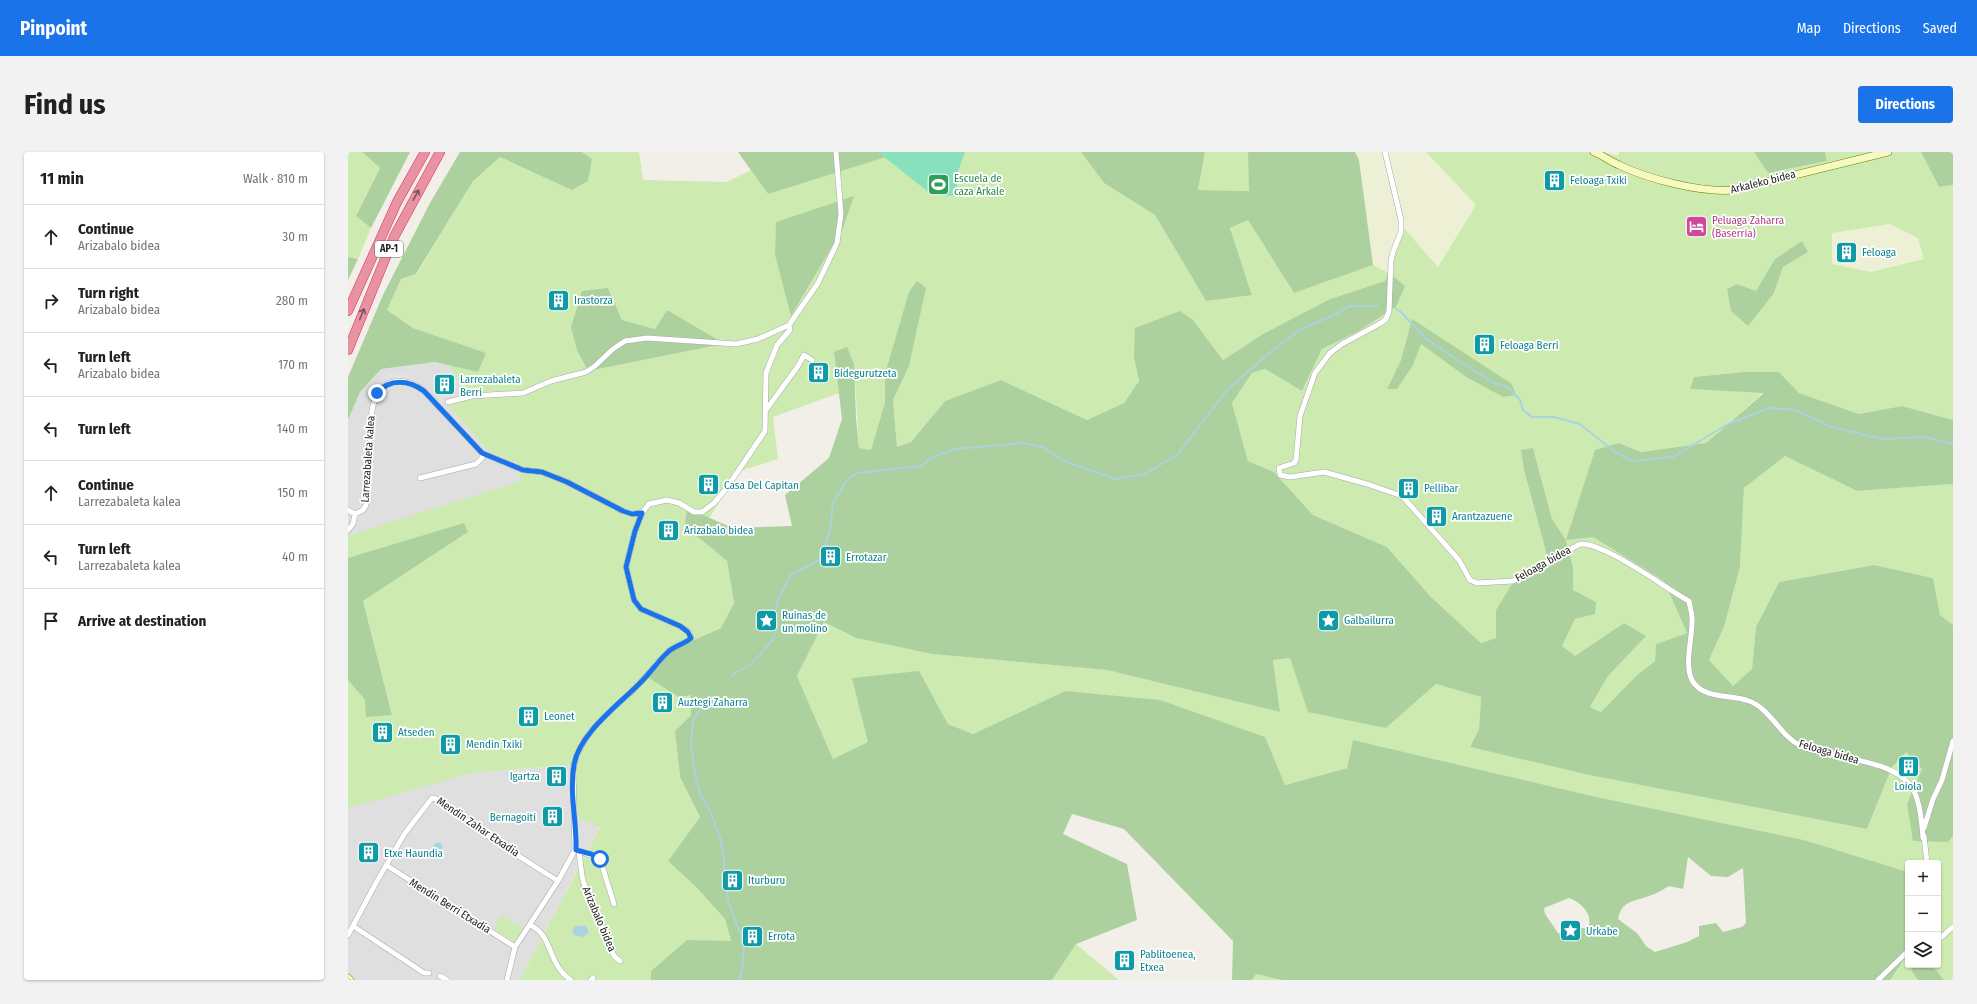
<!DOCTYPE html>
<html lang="en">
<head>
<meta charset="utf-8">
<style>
  body { margin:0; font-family:"Fira Sans Condensed",sans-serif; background:#f2f2f2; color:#202124 }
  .controls { position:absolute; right:12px; bottom:12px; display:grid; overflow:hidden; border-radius:4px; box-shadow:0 1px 3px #0004 }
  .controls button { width:36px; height:36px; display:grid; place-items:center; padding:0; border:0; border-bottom:1px solid #e0e0e0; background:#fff; color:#202124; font:20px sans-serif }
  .stop { position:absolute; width:12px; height:12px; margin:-9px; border:3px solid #1a73e8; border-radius:50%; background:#fff }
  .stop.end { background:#1a73e8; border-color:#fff; box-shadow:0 1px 4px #0008 }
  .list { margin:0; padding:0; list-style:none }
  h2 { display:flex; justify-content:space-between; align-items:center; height:52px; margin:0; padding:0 16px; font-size:17px }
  h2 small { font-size:13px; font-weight:400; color:#757577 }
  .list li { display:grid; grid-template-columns:26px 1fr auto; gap:12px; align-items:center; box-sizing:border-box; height:64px; padding:0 16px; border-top:1px solid #e0e0e0 }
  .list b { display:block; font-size:15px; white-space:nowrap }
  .list p { margin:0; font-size:13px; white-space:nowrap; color:#757577 }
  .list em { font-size:13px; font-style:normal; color:#757577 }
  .icon { flex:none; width:22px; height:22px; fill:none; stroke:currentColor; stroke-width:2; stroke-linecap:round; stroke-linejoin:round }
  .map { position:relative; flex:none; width:1605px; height:828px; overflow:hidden; border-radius:4px }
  header { display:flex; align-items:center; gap:24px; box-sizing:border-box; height:56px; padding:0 20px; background:#1a73e8; color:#fff }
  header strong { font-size:19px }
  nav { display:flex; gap:22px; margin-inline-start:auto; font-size:14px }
  .intro { display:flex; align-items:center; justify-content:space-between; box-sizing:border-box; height:96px; padding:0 24px }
  h1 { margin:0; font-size:28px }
  .button { padding:10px 18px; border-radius:4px; background:#1a73e8; color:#fff; font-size:14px; font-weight:700 }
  main { display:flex; gap:24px; padding:0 24px }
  aside { flex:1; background:#fff; border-radius:4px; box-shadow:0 1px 3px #0004 }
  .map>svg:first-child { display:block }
  .residential { fill:#e0dfdf }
  .farmland { fill:#eef0d5 }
  .grass { fill:#cdebb0; fill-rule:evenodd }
  .forest { fill:#add19e; fill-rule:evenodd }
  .pitch { fill:#88e0be }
  .parking { fill:#e2e2e2 }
  .water { fill:#aad3df }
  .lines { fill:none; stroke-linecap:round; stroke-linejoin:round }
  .stream { stroke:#aad3df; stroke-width:2 }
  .street-casing { stroke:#a9a9a9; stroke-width:6 }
  .secondary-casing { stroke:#707d05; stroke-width:8 }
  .highway-casing { stroke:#dc2a67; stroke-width:10 }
  .street { stroke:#fff; stroke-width:5 }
  .secondary { stroke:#f7fabf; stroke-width:7 }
  .highway { stroke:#e892a2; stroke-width:9 }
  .oneway { stroke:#7b545c }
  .route { stroke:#1a73e8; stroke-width:5 }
  .labels { text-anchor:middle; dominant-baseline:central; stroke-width:3.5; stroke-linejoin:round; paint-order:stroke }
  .shield { fill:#fff; stroke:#646464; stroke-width:1 }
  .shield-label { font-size:10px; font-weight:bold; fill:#222 }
  .leisure-label { font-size:11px; fill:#27864d; stroke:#fff; text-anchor:start }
  .culture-label { font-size:11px; fill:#0d838f; stroke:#fff; text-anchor:start }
  .street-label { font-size:11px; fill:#222; stroke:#fff }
  .hotel-label { font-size:11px; fill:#b23c85; stroke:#fff; text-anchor:start }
</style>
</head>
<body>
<header>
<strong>Pinpoint</strong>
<nav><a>Map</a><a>Directions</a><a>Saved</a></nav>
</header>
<div class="intro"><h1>Find us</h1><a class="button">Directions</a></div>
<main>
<aside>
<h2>11 min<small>Walk · 810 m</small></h2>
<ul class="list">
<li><svg class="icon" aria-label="ahead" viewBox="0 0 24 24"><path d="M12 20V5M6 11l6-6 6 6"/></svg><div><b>Continue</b><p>Arizabalo bidea</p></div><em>30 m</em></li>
<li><svg class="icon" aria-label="right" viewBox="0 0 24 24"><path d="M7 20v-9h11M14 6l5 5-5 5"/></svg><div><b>Turn right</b><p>Arizabalo bidea</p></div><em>280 m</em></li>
<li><svg class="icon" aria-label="left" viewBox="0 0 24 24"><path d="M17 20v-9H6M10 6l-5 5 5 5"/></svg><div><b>Turn left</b><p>Arizabalo bidea</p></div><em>170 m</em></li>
<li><svg class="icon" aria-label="left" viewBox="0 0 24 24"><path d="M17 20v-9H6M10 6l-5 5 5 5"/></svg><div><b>Turn left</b></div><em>140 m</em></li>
<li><svg class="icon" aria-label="ahead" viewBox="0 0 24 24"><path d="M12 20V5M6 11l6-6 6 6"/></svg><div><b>Continue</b><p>Larrezabaleta kalea</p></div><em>150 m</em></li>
<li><svg class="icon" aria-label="left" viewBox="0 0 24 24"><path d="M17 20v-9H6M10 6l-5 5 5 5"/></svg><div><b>Turn left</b><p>Larrezabaleta kalea</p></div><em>40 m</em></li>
<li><svg class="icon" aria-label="arrive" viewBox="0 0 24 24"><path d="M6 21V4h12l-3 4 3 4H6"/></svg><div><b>Arrive at destination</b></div></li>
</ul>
</aside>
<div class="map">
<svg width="1605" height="828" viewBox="0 0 1605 828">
  <rect width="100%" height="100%" fill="#f2efe9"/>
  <path class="residential" d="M87,210l14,3 14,26 -16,12 43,49 27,11 3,18 -172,58v-119l12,-28 21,-23z
    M223,613v50l29,11 -80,154h-172v-173l125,-34z"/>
  <path class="farmland" d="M1007,0h71l50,53 -38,62 -49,6 -16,-8 -14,-105z
    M1542,72l28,14 6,21 -53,13 -39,-7v-32z"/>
  <path class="grass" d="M0,0h14l18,16 -24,48 15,12 -13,31 -10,-2z
    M234,0h57l4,28 84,2 24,-12 17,24 117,-42h196l23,31 51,32 51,86 46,-7 -22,-66 18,-8 46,73 79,-28 16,8 13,-47 36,41 38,-62 -50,-53h178l14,4 1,-4h135l14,21 59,-12 -2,-9h96l18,35 14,-2v235l-51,-14 -43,8 -60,-21 -20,-21h-36l-49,5 -4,12 74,3 -58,51 -65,9 -22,-9 -26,94 71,44 23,52 -31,11 -1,17 -19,15 -35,36 -11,-5 18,-31 37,-40 -21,-13 -50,34 -12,-11 12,-27 21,-5 -22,-24v-23l-7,-27 -14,-21 -19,-71 -11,3 2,19 25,93 -53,47v28l-15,5 -50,-46 -44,-50 -74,-32 -39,-43 -26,-11 -16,-58 20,-30 13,-4 37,22 20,-42 35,-17 39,-25 -7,-34 -4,8 -55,18 -67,35 -40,26 -30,-40 -59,37 5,24 -15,22 -37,17 -86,-40 -56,21 -34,41 -14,5 -4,-47 16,-34 -24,8v28l-14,48 -12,-1 -5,-85 -20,-12 5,41 -66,24 5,42 -38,12 -31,47 -21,-9 10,28 29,24 7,42 -13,25 -52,23 22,43v21l-16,16 5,46 20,40 -32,44 29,27 28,31 6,23 -44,-2 -36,31v9h-131l80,-153 -29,-12 -1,-50 -97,8 -125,35v-128l17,20 27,15 -29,-114 105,-69 -120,26v-22l172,-55 -3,-18 -27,-11 -43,-48 16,-13 -14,-26 29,7 7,-19 -72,-25 -26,-18 14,-31 16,-5 57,-95 26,-22 72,32 20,-30zM1542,72l28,14 6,21 -53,13 -39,-8v-31zM1454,89l6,11 -25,15 -9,26 -47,-4 10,-5 19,7zM260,136l14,32 33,9 12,-19 50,35 -146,-18zM1064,168l12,8 79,69 -37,-20 -45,-33 -34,45 14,-29z
    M857,0h43l2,39 -52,-1z
    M1437,304l72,35 96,-7v141l-13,-10 -7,-37 -59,-13 -95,17 -23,45 -4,42 -19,17 -24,-26 15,-33 16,-60 4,-79z
    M476,470l32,16 76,16 175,16 173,42 -7,-52 17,-2 96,70 50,-44 45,13 -2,32 -9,18 119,28 278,54 25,-62 14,-16 17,18 -16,35 41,38 5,-6v144h-9l-12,-15h6v-102h-30v9l-104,-32 -212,-44 -239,-56 -6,28 -63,17 -20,-48 -199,-46 -92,43 -25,-10 -30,-53 -50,72 -35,16 -36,-83z
    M153,763l22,13 -9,14 -21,-13z
    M728,792l43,36h-67z
    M1560,802v11h6l-3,5 7,10h-28z
    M908,822l26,6h-30z"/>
  <path class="forest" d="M14,0h48l-39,76 -15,-12 24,-48z
    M112,0h122l10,7 -4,22 -16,9 -72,-33 -27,24 -57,93 -15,5 -14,31 26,18 73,25 -8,19 -43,-10 -54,7 -21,23 -12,28v-43l35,-82 47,-92z
    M390,0h147l4,4 -121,38z
    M733,0h124l-7,38 51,1 -1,-39h107l4,8 14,105 -79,28 -46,-73 -18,8 22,67 -46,6 -51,-86 -51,-32z
    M1406,0h71l2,9 -59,12z
    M1573,0h32v33l-14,2z
    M506,44l-11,32 -52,88 -16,-61 1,-33z
    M1454,89l6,11 -25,15 -9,26 -26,33 -17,-15 -4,-22 10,-5 19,7 19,-32z
    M0,105l10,2 -10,21z
    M1041,121l16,13 -9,21 -39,25 -35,17 -20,42 -37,-22 -13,4 -20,30 16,58 26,11 39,43 74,32 44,50 50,46 15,-5v-28l21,-34 32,-13 -25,-93 -3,-20 12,-2 19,71 14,21 29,-90 24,-7 22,9 65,-9 58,-50 -74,-4 4,-12 49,-5h36l20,21 60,21 43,-8 51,14v64l-96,7 -72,-35 -41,32 -4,79 -16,60 -15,33 24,26 19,-17 4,-42 23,-45 95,-17 59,13 7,37 13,10v211l-5,6 -35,-1 -6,-37 15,-35 -16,-17 -14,15 -25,62 -278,-54 -119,-28 9,-18 2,-32 -45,-13 -50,44 -78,-16 -18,-54 -17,2 7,52 -173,-42 -175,-16 -76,-16 -32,-16 -27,54 36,83 35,-17 -16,-64 67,-7 29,53 25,10 92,-43 95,9 105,37 20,48 62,-17 6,-28 239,56 212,44 104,32v82l-18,26h-608l-26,-6 -4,6h-20l1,-39 -109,-112 -52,-15 -9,20 64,30 10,56 -61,24 -24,36h-401v-9l36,-31 44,1 -6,-22 -28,-31 -29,-27 32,-44 -20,-40 -5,-46 16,-16v-20l-12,2 -30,-19 20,-27 52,-23 13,-25 -7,-42 -29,-24 -14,-4 3,-25 46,20 59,-2 -7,-31 44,-37 13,-39 -8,-67 13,-5 7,17 2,54 3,30 12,2 14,-48v-28l24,-82 8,-11 9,7 -17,78 -16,34 4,47 14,-5 34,-41 56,-21 86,40 37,-17 15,-22 -5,-24 1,-29 45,-17 13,9 30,40 40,-26 67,-35 55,-18zM1245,385l71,44 23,52 -31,11 -1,17 -19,15 -35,36 -11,-5 18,-31 38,-40 -22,-13 -49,33 -13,-10 13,-27 20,-5 1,-12 -23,-12v-23l-7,-27zM1340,705l23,19 17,1 15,-9 3,55 -4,4 -19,5 -7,-9 -17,3v10l-12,6 -32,10 -9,-6 -9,-13 -19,-14c4,-19 15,-17 31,-23 7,-2 13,-6 20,-10l14,3zM1221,746c12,4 25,17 19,30h-7l-12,6 -11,-1 -13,-19 -1,-6z
    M260,136l14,32 33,9 12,-19 51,30 -1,5 -129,26 -11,-21 -6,-23 11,-36z
    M1064,167l100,65 4,11 -13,2 -37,-20 -45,-33 -8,21 -16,24h-10l14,-29z
    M116,371l4,9 -105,69 29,114 -26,2 -1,-17 -17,-20v-122z
    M1566,813h18l12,15h-26l-7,-10z"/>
  <path class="pitch" d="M530,0h87l-8,22v22l-25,-1z"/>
  <path class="parking" d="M49,220h11l-1,5 -19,2 -2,-5z"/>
  <path class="water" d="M85.5 695a4.5 4.5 0 1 1 9 0a4.5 4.5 0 1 1-9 0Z
    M227,774h11l3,6 -6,5 -9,-2 -2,-3z"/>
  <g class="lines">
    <path class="stream" d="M1048,157l5,3 24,26 29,20 40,25 14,4 12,13 3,10 9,7h22l26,7 35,28 17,9 41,-4 55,-33 41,-16 26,2 37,17 50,12 43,-2 28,7
      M383,524l20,-12 16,-17 9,-14 -2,-17 5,-18 12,-23 30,-16 9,-29 3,-27 14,-23 10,-7 64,-7 12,-9 22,-8 68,-6 20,4 21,14 51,18 30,-5 32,-19 50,-65 47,-41 27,-20 28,-12 21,-11h28
      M357,550l-12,19 -2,23 3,25 6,25 10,17 10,26 4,22v18l5,27 15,39 -1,23 -4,14"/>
    <defs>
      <path id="street" d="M1037,0l16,68v12l-8,20 -2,9 -2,50 -3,8 -5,4 -39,21 -12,9 -15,20 -15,43 -4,44 -2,3 -15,5 1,7 10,2 34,-5 43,12 35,12 57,64 11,20 7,3 36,-2 67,-37c24,-2 85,44 109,57 1,6 3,12 3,18 1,18 -9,47 1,63 13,18 38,12 56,19 22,8 31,35 52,45 31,14 102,11 115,50 5,13 6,28 7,42
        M100,250l24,-6 51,-3 28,-12 35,-9 9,-6 18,-17 12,-8 22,-3 89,6 22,-5 31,-14 29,-42 19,-40 4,-29 -5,-62
        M418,258l32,-44 6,-11 8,5
        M72,326l56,-14 6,-6v-5
        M0,358l7,4 8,-4 3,-5 6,-95c6,-30 28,-37 52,-19l58,62 41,17 19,2 25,10 56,29 10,3 9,-1
        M0,378l5,-6 2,-10
        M1576,676l9,-29 9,-19 11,-39
        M1576,684l3,27
        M227,698l4,1 3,25 4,15 28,65 6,5
        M231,699l21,8 14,45
        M38,713l129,82
        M182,773c24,11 17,40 41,55
        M5,774l71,47h5
        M0,783l29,-54 28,-48 27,-35 5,1 58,42 63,40
        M1590,788l15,-13
        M92,824l7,4
        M159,828l8,-33 43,-66 17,-31 -2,-78c4,-39 41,-62 66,-88 10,-10 18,-23 29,-32 6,-6 17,-8 23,-14l-2,-6 -9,-6 -39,-17 -7,-9 -8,-33 9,-36 7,-18 7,-9 18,-4 12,3 15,9h8l12,-9 12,-14 39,-58 1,-58 11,-28 13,-15 -1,-5
        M243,828l2,-2
        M1530,828l30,-29"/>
      <path id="secondary" d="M1246,0c8,3 16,9 25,13 29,14 82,28 115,25l154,-38
        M0,826l2,2"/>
      <path id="highway" d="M0,159l49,-109 28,-50
        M0,198l46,-113 46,-85"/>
    </defs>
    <use href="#street" class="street-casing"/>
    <use href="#secondary" class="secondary-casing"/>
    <use href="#highway" class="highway-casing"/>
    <use href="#street" class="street"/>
    <use href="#secondary" class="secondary"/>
    <use href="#highway" class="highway"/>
  </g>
  <defs><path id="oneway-shaft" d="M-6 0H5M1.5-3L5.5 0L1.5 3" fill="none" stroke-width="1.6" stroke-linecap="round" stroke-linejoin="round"/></defs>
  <g class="oneway">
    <use href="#oneway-shaft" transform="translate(68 43) rotate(-61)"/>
    <use href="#oneway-shaft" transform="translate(14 162) rotate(-68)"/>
  </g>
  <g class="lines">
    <path class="route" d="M29,241c13,-15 32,-13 47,-2l58,62 41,17 19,2 25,10 56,29 9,3 10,-1 -7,18 -9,36 8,33 7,9 39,17 8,6 3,6c-6,6 -17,8 -23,14 -10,9 -17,20 -27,30 -21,22 -62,51 -67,83 -5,28 3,57 2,85l15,4 9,5"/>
  </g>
  <defs>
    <symbol id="building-square" viewBox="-11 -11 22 22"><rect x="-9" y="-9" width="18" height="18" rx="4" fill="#0f9aa8" stroke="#fff"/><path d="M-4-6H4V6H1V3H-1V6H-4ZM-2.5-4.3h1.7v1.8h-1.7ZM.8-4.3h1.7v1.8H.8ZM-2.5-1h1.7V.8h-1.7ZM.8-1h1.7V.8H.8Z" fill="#fff"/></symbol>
    <symbol id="stadium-square" viewBox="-11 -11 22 22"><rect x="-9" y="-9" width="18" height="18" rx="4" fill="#2e9e5b" stroke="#fff"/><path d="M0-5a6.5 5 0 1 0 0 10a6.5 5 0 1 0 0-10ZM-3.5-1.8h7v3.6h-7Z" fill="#fff"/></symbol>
    <symbol id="hotel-square" viewBox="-11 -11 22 22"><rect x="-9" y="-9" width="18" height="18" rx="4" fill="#d1479c" stroke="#fff"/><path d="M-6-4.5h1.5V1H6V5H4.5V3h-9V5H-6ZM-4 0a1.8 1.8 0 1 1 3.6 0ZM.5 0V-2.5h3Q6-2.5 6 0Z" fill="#fff"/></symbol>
    <symbol id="sight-square" viewBox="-11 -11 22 22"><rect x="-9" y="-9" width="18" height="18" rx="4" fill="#0f9aa8" stroke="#fff"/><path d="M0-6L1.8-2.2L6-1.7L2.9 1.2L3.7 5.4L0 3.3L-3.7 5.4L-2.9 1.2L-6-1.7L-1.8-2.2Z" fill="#fff"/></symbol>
  </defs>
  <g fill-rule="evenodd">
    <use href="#building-square" x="1194" y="16" width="25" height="25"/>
    <use href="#stadium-square" x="578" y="20" width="25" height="25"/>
    <use href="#hotel-square" x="1336" y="62" width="25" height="25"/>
    <use href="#building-square" x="1486" y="88" width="25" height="25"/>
    <use href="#building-square" x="198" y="136" width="25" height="25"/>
    <use href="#building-square" x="1124" y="180" width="25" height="25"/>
    <use href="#building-square" x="458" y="208" width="25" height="25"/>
    <use href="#building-square" x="84" y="220" width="25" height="25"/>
    <use href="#building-square" x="348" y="320" width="25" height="25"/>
    <use href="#building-square" x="1048" y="324" width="25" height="25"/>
    <use href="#building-square" x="1076" y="352" width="25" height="25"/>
    <use href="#building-square" x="308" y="366" width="25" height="25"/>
    <use href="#building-square" x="470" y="392" width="25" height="25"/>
    <use href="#sight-square" x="968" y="456" width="25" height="25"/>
    <use href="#sight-square" x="406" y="456" width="25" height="25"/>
    <use href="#building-square" x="302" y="538" width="25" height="25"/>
    <use href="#building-square" x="168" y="552" width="25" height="25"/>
    <use href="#building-square" x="22" y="568" width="25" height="25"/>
    <use href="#building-square" x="90" y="580" width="25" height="25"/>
    <use href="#building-square" x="1548" y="602" width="25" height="25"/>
    <use href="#building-square" x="196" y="612" width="25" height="25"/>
    <use href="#building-square" x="192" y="652" width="25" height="25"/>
    <use href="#building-square" x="8" y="688" width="25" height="25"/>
    <use href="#building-square" x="372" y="716" width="25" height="25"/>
    <use href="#sight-square" x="1210" y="766" width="25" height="25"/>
    <use href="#building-square" x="392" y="772" width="25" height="25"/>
    <use href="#building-square" x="764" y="796" width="25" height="25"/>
  </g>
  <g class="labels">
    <rect class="shield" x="27" y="89" width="28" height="16" rx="3"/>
    <g class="shield-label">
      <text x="41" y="97">AP-1</text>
    </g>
    <g class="leisure-label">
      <text x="606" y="26">Escuela de<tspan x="606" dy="13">caza Arkale</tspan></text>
    </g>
    <g class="culture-label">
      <text x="1222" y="28">Feloaga Txiki</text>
      <text x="1514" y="100">Feloaga</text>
      <text x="226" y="148">Irastorza</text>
      <text x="1152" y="193">Feloaga Berri</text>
      <text x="486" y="221">Bidegurutzeta</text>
      <text x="112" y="227">Larrezabaleta<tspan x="112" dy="13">Berri</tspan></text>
      <text x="376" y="333">Casa Del Capitan</text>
      <text x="1076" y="336">Pellibar</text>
      <text x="1104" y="364">Arantzazuene</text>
      <text x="336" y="378">Arizabalo bidea</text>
      <text x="498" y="405">Errotazar</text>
      <text x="434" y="463">Ruinas de<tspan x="434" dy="13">un molino</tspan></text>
      <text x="996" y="468">Galbailurra</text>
      <text x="330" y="550">Auztegi Zaharra</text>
      <text x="196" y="564">Leonet</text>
      <text x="50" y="580">Atseden</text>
      <text x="118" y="592">Mendin Txiki</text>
      <text x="192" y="624" text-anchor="end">Igartza</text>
      <text x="1560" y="634" text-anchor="middle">Loiola</text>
      <text x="188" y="665" text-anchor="end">Bernagoiti</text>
      <text x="36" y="701">Etxe Haundia</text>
      <text x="400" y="728">Iturburu</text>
      <text x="1238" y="779">Urkabe</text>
      <text x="420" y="784">Errota</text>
      <text x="792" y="802">Pablitoenea,<tspan x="792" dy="13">Etxea</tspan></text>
    </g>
    <g class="street-label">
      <text transform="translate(1415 30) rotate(-14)">Arkaleko bidea</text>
      <text transform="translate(20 307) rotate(-86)">Larrezabaleta kalea</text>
      <text transform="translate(1195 412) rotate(-29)">Feloaga bidea</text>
      <text transform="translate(1481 600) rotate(16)">Feloaga bidea</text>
      <text transform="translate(130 675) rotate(34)">Mendin Zahar Etxadia</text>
      <text transform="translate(102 754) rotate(32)">Mendin Berri Etxadia</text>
      <text transform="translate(251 767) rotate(67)">Arizabalo bidea</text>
    </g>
    <g class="hotel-label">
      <text x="1364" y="68">Peluaga Zaharra<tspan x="1364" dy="13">(Baserria)</tspan></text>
    </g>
  </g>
</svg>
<div class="controls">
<button>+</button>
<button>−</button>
<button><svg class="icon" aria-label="layers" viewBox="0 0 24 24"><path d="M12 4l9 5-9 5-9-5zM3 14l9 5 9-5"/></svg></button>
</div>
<div class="stop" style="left:252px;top:707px"></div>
<div class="stop end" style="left:29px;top:241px"></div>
</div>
</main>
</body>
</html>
